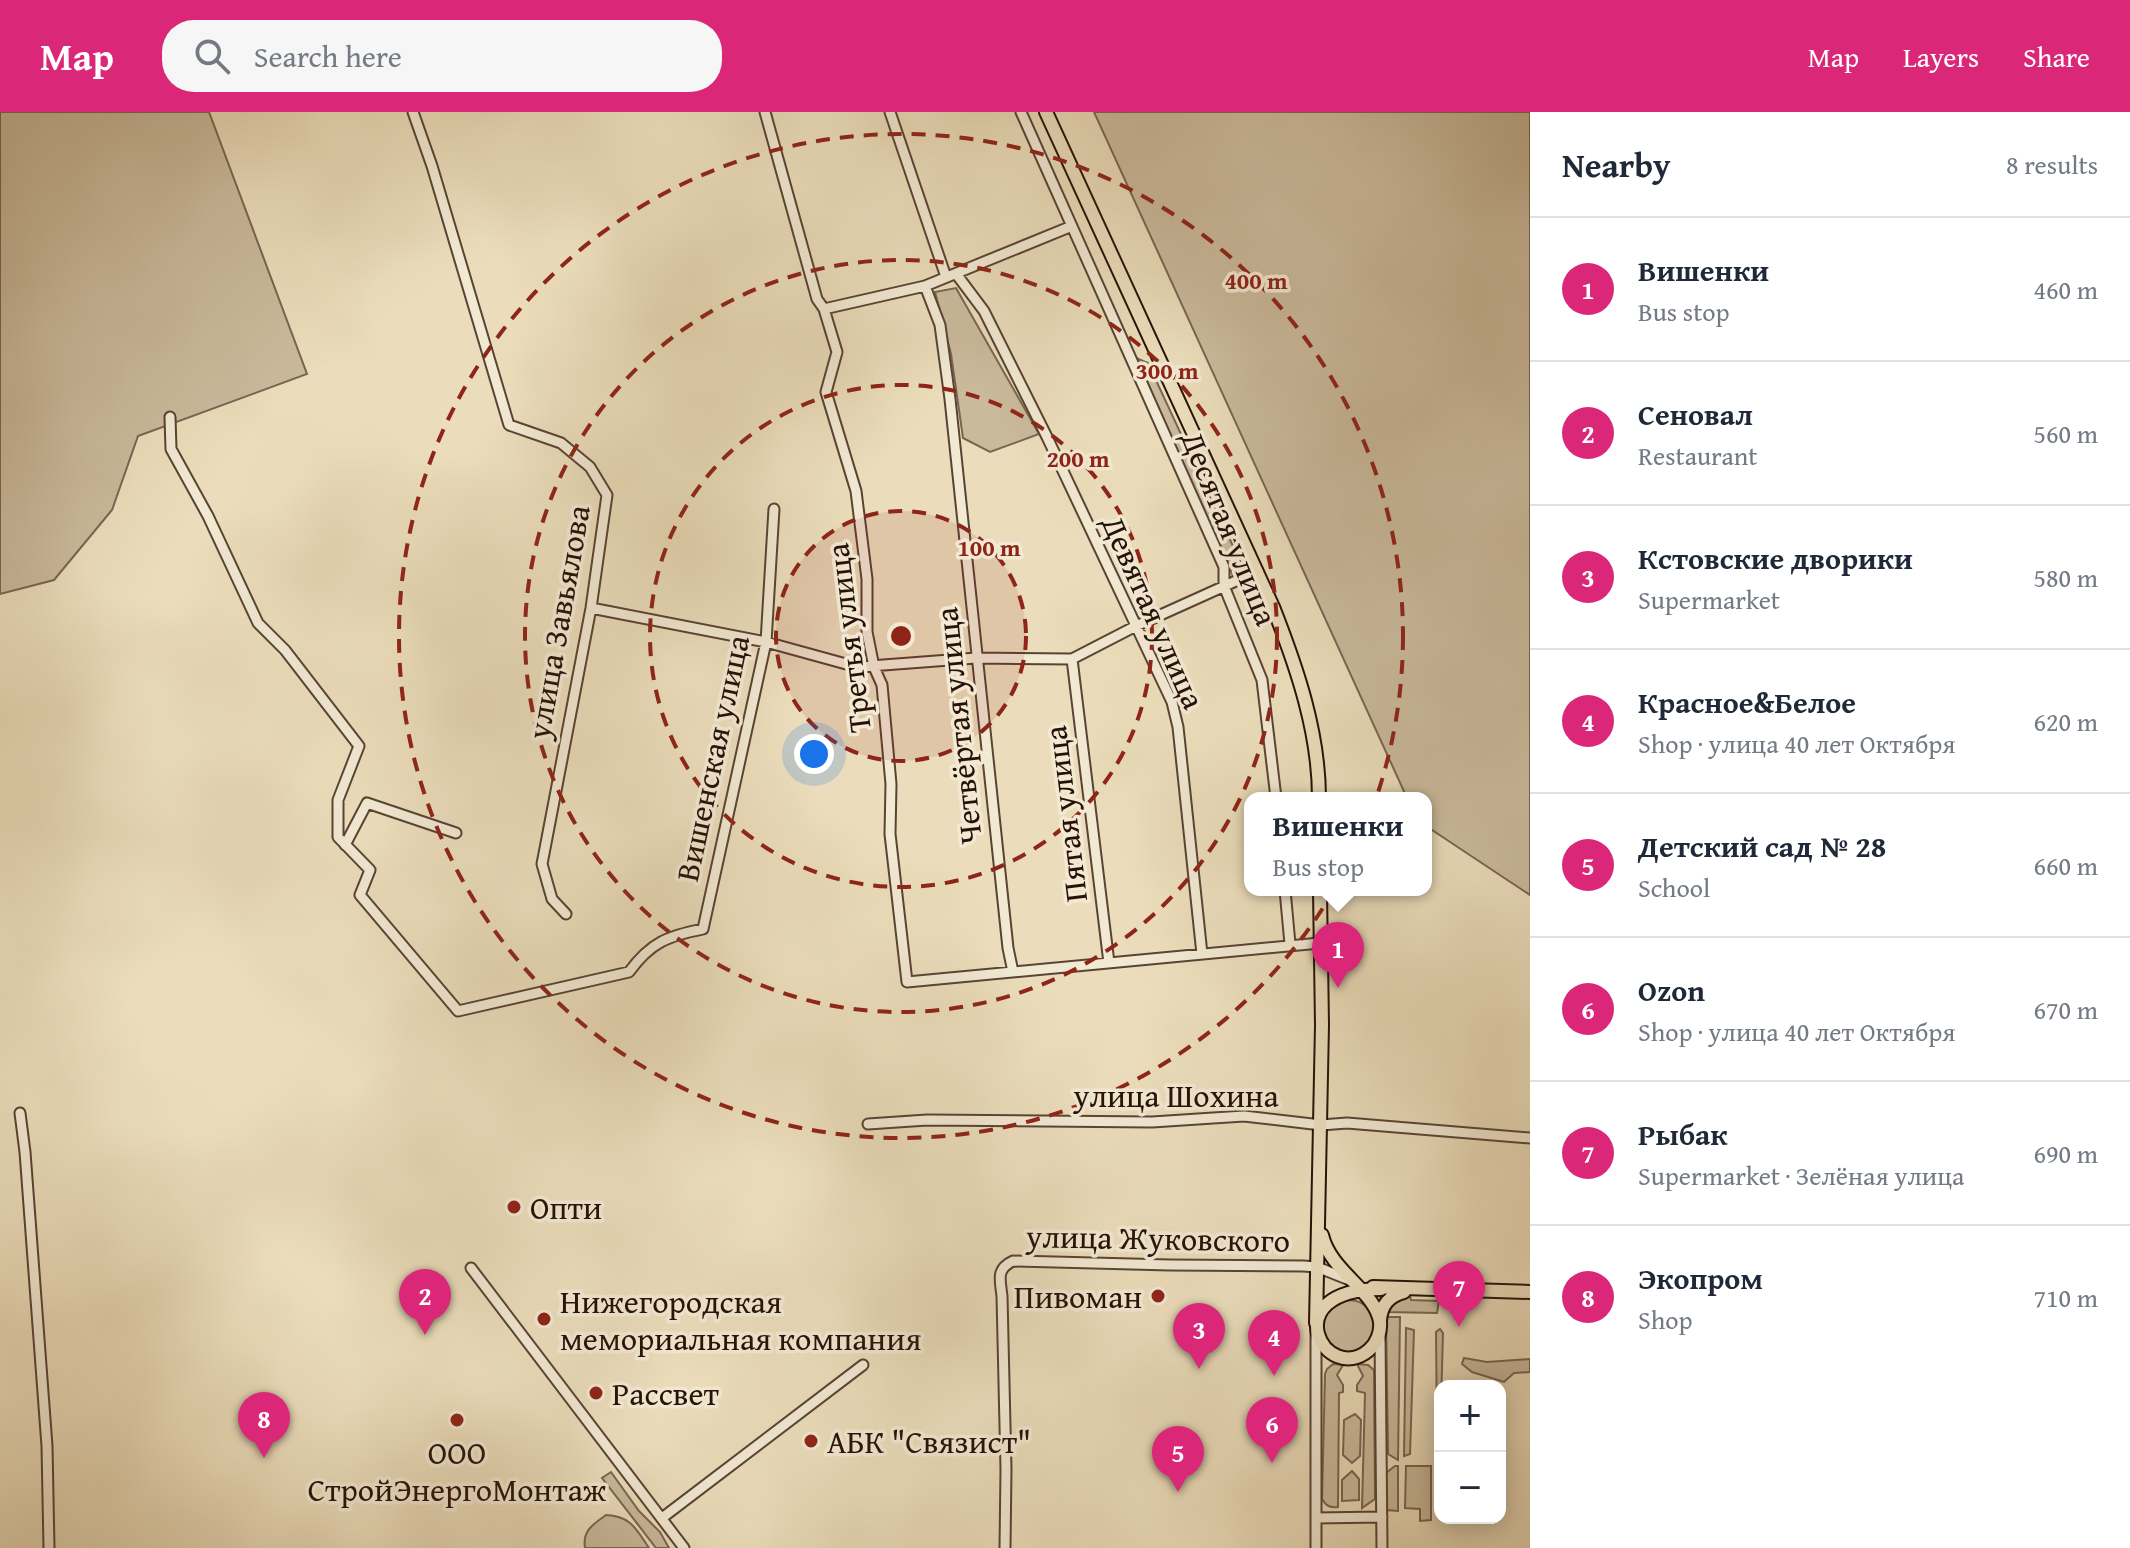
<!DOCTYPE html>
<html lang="en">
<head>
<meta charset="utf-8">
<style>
  body { margin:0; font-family:"Gentium Book Plus",serif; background:#f6f6f7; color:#1f2937 }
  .controls { position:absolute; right:24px; bottom:24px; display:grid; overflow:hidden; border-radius:16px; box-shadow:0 4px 20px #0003 }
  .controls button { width:72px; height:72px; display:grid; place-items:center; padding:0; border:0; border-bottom:2px solid #e0e1e3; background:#fff; color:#1f2937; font:40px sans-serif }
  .you { position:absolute; left:814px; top:642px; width:28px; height:28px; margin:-20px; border:6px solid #fff; border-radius:50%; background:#1a73e8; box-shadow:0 0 0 12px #1a73e833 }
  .badge { display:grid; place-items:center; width:52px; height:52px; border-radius:50%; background:#db2777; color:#fff; font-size:26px; font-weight:700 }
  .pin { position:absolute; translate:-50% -66px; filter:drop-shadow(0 2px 4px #0008) }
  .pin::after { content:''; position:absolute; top:42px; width:28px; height:24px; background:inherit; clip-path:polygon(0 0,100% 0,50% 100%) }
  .popup { position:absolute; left:1244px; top:680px; width:188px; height:104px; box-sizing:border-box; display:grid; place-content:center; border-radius:16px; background:#fff; filter:drop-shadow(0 2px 6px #0005); font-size:26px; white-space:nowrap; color:#747a83 }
  .popup b { font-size:30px; color:#1f2937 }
  .popup::after { content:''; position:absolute; left:50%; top:100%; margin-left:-16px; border:16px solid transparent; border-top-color:#fff }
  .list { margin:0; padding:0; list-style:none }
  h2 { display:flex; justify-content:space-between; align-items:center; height:104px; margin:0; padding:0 32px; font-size:34px }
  h2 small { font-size:26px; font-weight:400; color:#747a83 }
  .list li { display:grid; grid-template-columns:52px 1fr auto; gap:24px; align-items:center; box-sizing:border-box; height:144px; padding:0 32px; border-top:2px solid #e0e1e3 }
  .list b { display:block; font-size:30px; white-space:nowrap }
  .list p { margin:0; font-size:26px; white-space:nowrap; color:#747a83 }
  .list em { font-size:26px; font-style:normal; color:#747a83 }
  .icon { flex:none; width:44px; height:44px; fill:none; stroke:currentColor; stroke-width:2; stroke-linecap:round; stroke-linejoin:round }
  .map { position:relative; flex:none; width:1530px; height:1436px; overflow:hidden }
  header { display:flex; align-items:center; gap:48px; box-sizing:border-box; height:112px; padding:0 40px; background:#db2777; color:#fff }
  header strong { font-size:38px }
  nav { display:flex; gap:44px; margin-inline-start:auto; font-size:28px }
  .search { width:560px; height:72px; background:#f6f6f7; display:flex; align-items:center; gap:20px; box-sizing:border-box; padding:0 28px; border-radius:32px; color:#747a83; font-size:30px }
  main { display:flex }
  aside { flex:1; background:#fff }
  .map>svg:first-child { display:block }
  .green { fill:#caba9c; stroke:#796552; stroke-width:2 }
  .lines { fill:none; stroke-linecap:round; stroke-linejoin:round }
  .minor-casing { stroke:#594334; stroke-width:13 }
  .major-casing { stroke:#281007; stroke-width:16 }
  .minor { stroke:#f2e9d3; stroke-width:9 }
  .major { stroke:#ebddbb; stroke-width:12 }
  .ring { fill:none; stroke:#8f2418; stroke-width:4; stroke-dasharray:14 10 }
  .poi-dot { fill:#8f2418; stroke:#f2e9d3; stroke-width:3 }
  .labels { text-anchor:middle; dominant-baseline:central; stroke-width:7; stroke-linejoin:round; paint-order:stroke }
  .street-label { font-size:32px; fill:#281007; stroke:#f2e9d3 }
  .poi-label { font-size:32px; fill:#281007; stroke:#f2e9d3; text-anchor:start }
  .centre { fill:#8f2418; stroke:#f2e9d3; stroke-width:4 }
  .ring-label { font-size:24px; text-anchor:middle; font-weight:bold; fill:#8f2418; stroke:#f2e9d3; stroke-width:7; stroke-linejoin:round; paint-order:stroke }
</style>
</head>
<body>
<header>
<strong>Map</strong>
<div class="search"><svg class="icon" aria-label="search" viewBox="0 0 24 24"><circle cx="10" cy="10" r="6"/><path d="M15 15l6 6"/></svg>Search here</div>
<nav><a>Map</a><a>Layers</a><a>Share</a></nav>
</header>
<main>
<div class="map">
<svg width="1530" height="1436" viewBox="0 0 1530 1436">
  <rect width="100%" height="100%" fill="#ebddbb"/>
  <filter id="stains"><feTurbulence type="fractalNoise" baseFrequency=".0025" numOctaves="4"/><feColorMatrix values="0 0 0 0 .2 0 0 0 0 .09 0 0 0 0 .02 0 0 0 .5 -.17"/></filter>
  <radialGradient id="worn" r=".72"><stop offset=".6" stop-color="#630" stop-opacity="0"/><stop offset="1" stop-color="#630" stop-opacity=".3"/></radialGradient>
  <path class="green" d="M0,0h209l98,262 -169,62 -26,74 -58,70 -54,14z
    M1094,0h436v783l-104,-69v-28h-19z
    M956,176l83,146 -49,18 -27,-14 -12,-84 -16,-62z
    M1136,246l12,5 97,209 -12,4z
    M1405,1184h5l1,4 28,1 -2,12 -50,-1 6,-11z
    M1323 1214a26 26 0 1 1 52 0a26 26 0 1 1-52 0Z
    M1386,1205h14l-2,143 -10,-6z
    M1406,1216l8,2 -4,124 -6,2z
    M1440,1217l3,4 -3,107 -3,-2 -1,-106z
    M1464,1246l23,4 43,-3v13l-16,1 -10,9 -32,-10 -10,-8z
    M1333,1252l10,1 -6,10 6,10v7l-4,1 -1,114c-8,1 -12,-1 -16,-8l3,-125 2,-5z
    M1357,1252l11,1 6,5 1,129 -13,9 3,-115 -8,-2v-6l6,-9z
    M1355,1302l6,6 -1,36 -8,7 -9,-8 1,-35z
    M1395,1354h3v45l-12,-1v-37z
    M1406,1354h25v54l-11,1v-12l-15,-1z
    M1352,1359l7,8v21l-17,1v-21z
    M611,1360l28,39 21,21 9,16h-13l-54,-70z
    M606,1403c25,1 30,14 43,33h-64c-3,-18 9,-24 21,-33z"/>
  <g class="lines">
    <defs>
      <path id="minor" d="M413,0l19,54 77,259 52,18 29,24 17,28 -16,113 -49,256 10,35 14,15
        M765,0l52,187 7,10 13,43 -11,40 30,99 11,88v53l7,35 8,18 9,99 -1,50 17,148 413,-39
        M890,0l56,165
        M1021,0l203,455v19l38,94 14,118
        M957,163l27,36 63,126 125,265 6,25 24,227
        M925,174l15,39 10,74 58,549 5,24
        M824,197l101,-23 147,-60
        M170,305l1,32 37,67 50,107 27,27 74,96 -21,54v37l32,33 -10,25 98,116 171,-39c22,-30 39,-36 74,-43l63,-287 8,-133
        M591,496l175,34 91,25 119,-9 96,1 64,-33 122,-55
        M1072,547l37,304
        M345,733l22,-42 89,30
        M1285,778l5,54
        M20,1001l5,39 22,294 2,102
        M868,1012l59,-4 225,2 92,-6 77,9 26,-2 183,15
        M471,1156l213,280
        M1380,1223l2,213
        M662,1406l201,-153
        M1316,1406l66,-1
        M1005,1436l1,-79 -4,-173c-2,-17 -6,-27 11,-35l157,4 133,1 14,1 35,14
        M1316,1436v-216"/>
      <path id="major" d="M1046,0l227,495c24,61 46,125 46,191
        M1322,1123c8,36 54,57 58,87 1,10 -3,21 -11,28 -43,37 -97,-60 12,-61
        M1373,1175l157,5
        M1380,1209c1,-16 9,-25 24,-29
        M1316,1211l6,-298 -2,-135"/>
    </defs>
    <use href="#minor" class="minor-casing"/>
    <use href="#major" class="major-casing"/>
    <use href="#minor" class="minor"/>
    <use href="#major" class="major"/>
  </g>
  <circle cx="901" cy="524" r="125" fill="#8f2418" fill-opacity=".12"/>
  <g class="ring">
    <circle cx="901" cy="524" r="125"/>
    <circle cx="901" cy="524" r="251"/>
    <circle cx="901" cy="524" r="376"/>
    <circle cx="901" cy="524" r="502"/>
  </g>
  <g class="poi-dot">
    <circle cx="514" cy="1095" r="8"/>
    <circle cx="1158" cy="1184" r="8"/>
    <circle cx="544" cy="1207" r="8"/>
    <circle cx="596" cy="1281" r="8"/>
    <circle cx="457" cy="1308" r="8"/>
    <circle cx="811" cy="1329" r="8"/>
  </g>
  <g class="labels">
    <g class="street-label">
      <text transform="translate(1230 416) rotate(68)">Десятая улица</text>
      <text transform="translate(1154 500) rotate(66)">Девятая улица</text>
      <text transform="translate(558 510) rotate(-80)">улица Завьялова</text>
      <text transform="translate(848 526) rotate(-97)">Третья улица</text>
      <text transform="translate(958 614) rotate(-96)">Четвёртая улица</text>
      <text transform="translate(712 646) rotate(-78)">Вишенская улица</text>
      <text transform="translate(1065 702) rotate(-97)">Пятая улица</text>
      <text x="1176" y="983">улица Шохина</text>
      <text transform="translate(1158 1126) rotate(1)">улица Жуковского</text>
    </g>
    <g class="poi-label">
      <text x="530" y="1095">Опти</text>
      <text x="1142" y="1184" text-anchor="end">Пивоман</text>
      <text x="560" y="1189">Нижегородская<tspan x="560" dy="37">мемориальная компания</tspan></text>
      <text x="612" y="1281">Рассвет</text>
      <text x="827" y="1329">АБК "Связист"</text>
      <text x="457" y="1340" text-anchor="middle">ООО<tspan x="457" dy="37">СтройЭнергоМонтаж</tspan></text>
    </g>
  </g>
  <circle cx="901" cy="524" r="12" class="centre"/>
  <g class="ring-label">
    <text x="1256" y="177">400 m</text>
    <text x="1167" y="267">300 m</text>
    <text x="1078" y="355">200 m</text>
    <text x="989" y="444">100 m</text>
  </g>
  <rect width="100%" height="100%" filter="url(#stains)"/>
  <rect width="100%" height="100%" fill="url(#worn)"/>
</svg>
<div class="controls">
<button>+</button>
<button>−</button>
</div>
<div class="you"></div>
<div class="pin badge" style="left:1338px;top:876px">1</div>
<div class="popup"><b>Вишенки</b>Bus stop</div>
<div class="pin badge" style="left:425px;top:1223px">2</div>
<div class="pin badge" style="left:1199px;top:1257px">3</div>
<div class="pin badge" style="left:1274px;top:1264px">4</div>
<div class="pin badge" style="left:1178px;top:1380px">5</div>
<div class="pin badge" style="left:1272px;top:1351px">6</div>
<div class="pin badge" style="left:1459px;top:1215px">7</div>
<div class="pin badge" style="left:264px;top:1346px">8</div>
</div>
<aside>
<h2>Nearby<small>8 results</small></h2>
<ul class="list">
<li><span class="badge">1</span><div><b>Вишенки</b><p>Bus stop</p></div><em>460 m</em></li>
<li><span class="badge">2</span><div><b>Сеновал</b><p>Restaurant</p></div><em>560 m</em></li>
<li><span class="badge">3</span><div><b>Кстовские дворики</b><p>Supermarket</p></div><em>580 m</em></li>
<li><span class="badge">4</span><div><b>Красное&amp;Белое</b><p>Shop · улица 40 лет Октября</p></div><em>620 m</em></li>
<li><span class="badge">5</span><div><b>Детский сад № 28</b><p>School</p></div><em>660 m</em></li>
<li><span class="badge">6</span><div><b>Ozon</b><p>Shop · улица 40 лет Октября</p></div><em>670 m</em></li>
<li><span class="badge">7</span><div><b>Рыбак</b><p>Supermarket · Зелёная улица</p></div><em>690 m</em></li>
<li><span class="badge">8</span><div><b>Экопром</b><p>Shop</p></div><em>710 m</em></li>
</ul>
</aside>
</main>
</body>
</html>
